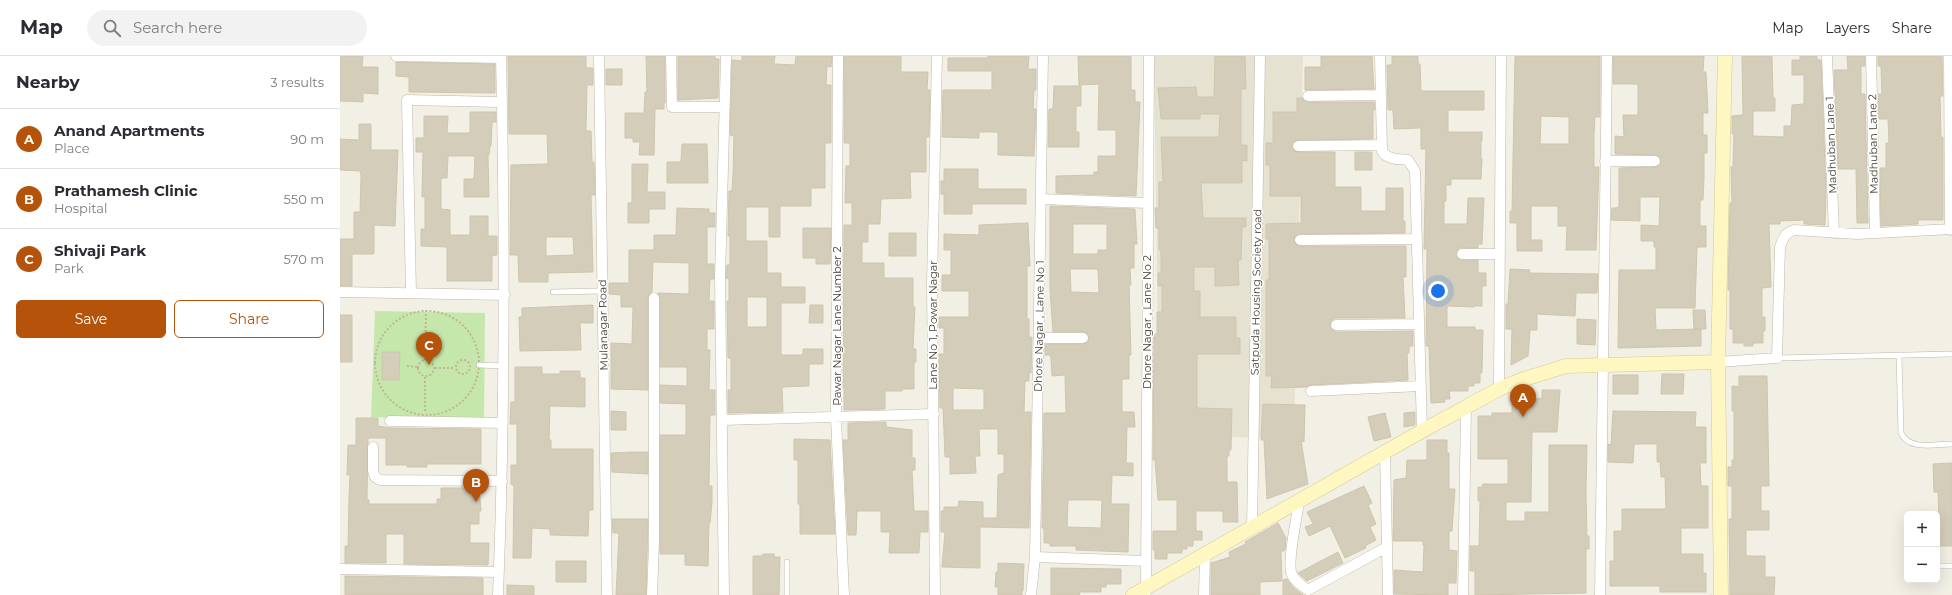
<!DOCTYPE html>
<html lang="en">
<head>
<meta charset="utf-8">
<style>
  body { margin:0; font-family:Montserrat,sans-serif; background:#f2f2f3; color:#2b2b33 }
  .controls { position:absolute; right:12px; bottom:12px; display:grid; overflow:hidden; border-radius:6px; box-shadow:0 4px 16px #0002 }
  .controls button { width:36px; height:36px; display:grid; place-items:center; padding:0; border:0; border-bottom:1px solid #e1e1e2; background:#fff; color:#2b2b33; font:20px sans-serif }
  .you { position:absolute; left:1098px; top:235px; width:14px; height:14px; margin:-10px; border:3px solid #fff; border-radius:50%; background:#1a73e8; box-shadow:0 0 0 6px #1a73e833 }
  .badge { display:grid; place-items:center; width:26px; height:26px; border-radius:50%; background:#b45309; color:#fff; font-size:13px; font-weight:700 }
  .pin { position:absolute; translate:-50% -33px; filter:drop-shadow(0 1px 2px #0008) }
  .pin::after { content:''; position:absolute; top:21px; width:14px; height:12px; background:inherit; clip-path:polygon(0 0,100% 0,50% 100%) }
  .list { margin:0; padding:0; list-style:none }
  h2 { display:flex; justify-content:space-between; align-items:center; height:52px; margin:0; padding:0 16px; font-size:17px }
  h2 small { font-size:13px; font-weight:400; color:#7c7c81 }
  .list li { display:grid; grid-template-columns:26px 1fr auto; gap:12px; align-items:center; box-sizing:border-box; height:60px; padding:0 16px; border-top:1px solid #e1e1e2 }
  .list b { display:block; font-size:15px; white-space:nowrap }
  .list p { margin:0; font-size:13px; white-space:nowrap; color:#7c7c81 }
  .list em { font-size:13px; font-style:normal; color:#7c7c81 }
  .actions { display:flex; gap:8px; padding:12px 16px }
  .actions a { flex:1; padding:9px 0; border:1px solid #b45309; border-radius:6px; text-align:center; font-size:14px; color:#b45309 }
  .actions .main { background:#b45309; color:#fff }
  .icon { flex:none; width:22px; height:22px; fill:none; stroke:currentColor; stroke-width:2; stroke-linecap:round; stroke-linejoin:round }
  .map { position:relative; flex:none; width:1612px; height:539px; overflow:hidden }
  header { display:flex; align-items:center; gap:24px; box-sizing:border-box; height:56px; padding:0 20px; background:#fff; border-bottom:1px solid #e1e1e2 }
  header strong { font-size:19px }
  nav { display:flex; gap:22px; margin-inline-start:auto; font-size:14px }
  .search { width:280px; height:36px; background:#f2f2f3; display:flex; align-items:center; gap:10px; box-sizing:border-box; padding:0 14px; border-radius:22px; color:#7c7c81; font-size:15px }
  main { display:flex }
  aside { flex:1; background:#fff }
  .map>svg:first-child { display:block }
  .residential { fill:#e6e2d2 }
  .green { fill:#c6e7ac }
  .building { fill:#d4cdba; stroke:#cec5ad; fill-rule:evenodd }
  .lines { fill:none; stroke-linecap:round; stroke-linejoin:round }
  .lane-casing { stroke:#bdb8a7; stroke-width:6 }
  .street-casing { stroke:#bdb8a7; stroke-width:11 }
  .secondary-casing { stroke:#d3c994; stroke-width:15 }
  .path { stroke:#bfb698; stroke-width:2; stroke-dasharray:2 2; stroke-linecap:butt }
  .lane { stroke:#fff; stroke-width:5 }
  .street { stroke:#fff; stroke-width:10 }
  .secondary { stroke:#fff7c2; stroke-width:14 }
  .labels { text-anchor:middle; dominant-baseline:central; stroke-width:3; stroke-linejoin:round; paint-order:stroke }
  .street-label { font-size:11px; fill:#444034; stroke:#fff }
</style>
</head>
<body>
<header>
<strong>Map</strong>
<div class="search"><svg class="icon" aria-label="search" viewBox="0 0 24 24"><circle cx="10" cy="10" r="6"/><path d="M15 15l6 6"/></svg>Search here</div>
<nav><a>Map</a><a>Layers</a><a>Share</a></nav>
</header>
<main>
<aside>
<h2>Nearby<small>3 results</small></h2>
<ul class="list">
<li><span class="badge">A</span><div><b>Anand Apartments</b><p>Place</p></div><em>90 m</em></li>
<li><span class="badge">B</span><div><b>Prathamesh Clinic</b><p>Hospital</p></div><em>550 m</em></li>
<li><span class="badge">C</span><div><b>Shivaji Park</b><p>Park</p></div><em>570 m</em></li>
</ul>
<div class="actions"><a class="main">Save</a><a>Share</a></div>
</aside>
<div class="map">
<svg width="1612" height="539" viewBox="0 0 1612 539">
  <rect width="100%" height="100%" fill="#f2f0e4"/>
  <path class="residential" d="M814,0h149l-9,382 -135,-2z"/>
  <path class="green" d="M35,255l110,2 -1,109 -113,-5z"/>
  <path class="building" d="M0,0h23l-1,11h16v27l-15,-1v9l-23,-1z
    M168,0h78v12h7v17h-6l-1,46h5l1,31h2l1,33h-4l2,77 -45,1v9h-29l-1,-27h-8l1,-90 37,-1 -1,-30h-38zM206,181h27l1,18 -28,1z
    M306,0h19v47h-1v6h-9l-1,46h-15l1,-13h-7v-4h-8v-25h19l1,-21h2z
    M338,0h37v3h4l-1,39 -40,2z
    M402,0h33l-1,8 21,1 1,-9h36l-1,11 -4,-1 -1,19h5v58h-6v45h-14v18h-31v31h-11v-30h-23v34h21v32h14v14h24v16h-24v52h22v-6h20v15h-14v22l-27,1 1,25 -55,1v-23h3v-32h-3l-1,-57h2v-22l-3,-1 1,-13h3v-29h-2l1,-45h3l1,-16 1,-39 -4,-1 2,-75 10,1zM407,241h20v30h-20z
    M504,0h57v16h27l-1,18h3l-1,47h-3v35h-16l1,26 -30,1 -1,25h-12v18h-6v21h22v15h29v29h2l-2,42h3v13h-2v27h-12v2h-17v18l-41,1v-22h-1l1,-163h8v-22h-7l1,-37h4v-23h-6z
    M648,0h41l-1,13h8v21h-2l-1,19h3l-2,47 -36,-1v-23h-19v6l-37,-1 1,-47h49v-19h-44v-13h40z
    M738,0h53v34h4v12h5l-4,94 -80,-3v-17l38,-1v-3h4v-16h18v-26h-18l1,-46 -20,1z
    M875,0h30l1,33h-5v56h6v16l-5,-1v23h-41l2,35h43v9h-4l-1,33h-3l1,25 -24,1v-19h-21v24h6v26h36v21h4v16h-43v54l35,1 -1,41h-2v6h-2v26h10l1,40h-15v-11h-27v20h6v9h-9v6h-6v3h-5v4h-15v6h-12v-9h-2v-19h24v-31h-19l-3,-40h-2l1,-126h3v-22h5v-26h-4v-13h3v-23h-2v-22h-3l-1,-20h4v-26h4l-2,-45h58l1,-23h-20v5h-39l-3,-31 38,-1 1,10h17z
    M981,0h51l2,33 -69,1v-23h16z
    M1052,0h26v8h2l1,27h63v19h-36v22h34v9h-1v18h1l-1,20h-30v6h-5v16h-2v23h23l1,-26h16l-2,46h-4v4h-19l-3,6 3,6h19v13h8v13h-4v20h-8v1l-27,-1v21h28v3h8l-1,43h-2v10h-6v3h-6v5h-19l1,8h-5v3l-14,1 -2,-57h-3l1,-97h-3v-2l2,-98h-5v-21l-27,1 -1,-19h-5l-1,-45h5z
    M1175,0h85v61h-5l-1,18v32h5l-3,83h-30l1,-24h-9v-20h-27v34h11v11h-25v-28h-7v-12h2zM1201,60l28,1v27h-29z
    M1273,0h91l-1,16h3l2,41h-5v22h4v18h-3v25l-1,22h-3v26h6v21h-9l-2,61h-40l1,22 45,-1v17l-83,2 1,-78h37v-23h-2v-6h-13v-16l18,1 1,-29h-20v24l-29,-1 1,-12h5l2,-2v-38l36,-1 5,-2 1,-4 -1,-4 -5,-2 -40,-1v-18l9,1 -1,-22h15v-31h-25z
    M1402,0h30l1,42h2v13h-22v25l31,1v-11h7l1,-21 12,-1v-29h-12v-15h8v-4h17v4h4l5,132 -1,33 -21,-1v-4l-24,1v3h-11l2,63 -9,1v29h3v14h-2v12h-10v3h-9v-3h-11v-14h-3v-39h-2l2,-87h2l-1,-36h2l1,-33h-2v-18l11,-1z
    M1507,0h18v10h-4v28h4l3,129h-11l-1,-54h-18l-4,-99h14z
    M1538,0h64l1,40h-3l1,41h2v83h-25v4l-37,2 -1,-58h6v-25h3l-1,-24h-9l-1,-25h4l-1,-28h-3z
    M56,6l99,2v29l-86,-1v-15l-13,-1z
    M266,13h16v16h-16z
    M714,30h27v20h-5v26h3v15h-31l1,-38h4z
    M957,42h5l6,4h66l1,8h-2v29l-75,1 -5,2 -1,4 2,5 4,1h37v35h26v24h25v-23h17v33h2v12l-105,1 -5,2 -1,4 2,5 4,1h106v31h-3l2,41h-69l-4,2 -2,5 1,4 5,3 77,-1v15h-4v7h-2l1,27 -97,5 -5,2 -35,1 1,-12h-6v-96h3v-41h-3v-15l35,-1v-27h-31v-31h-4v-22h7v-31h24z
    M130,56h26v10h-4l-1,24h-1l-1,9h-1l1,42h-25v-18h10l1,-23h-27l-1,22h-6v31l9,1v25h20v-19h18v20h9v19l-5,1v25h-45v-34l-26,-1v-17h4v-32h-3l1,-45h-7v-14h8v-22h24l-1,17h23z
    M19,68h12v26h27l-3,76 -21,-1v29h-22v32h-12v-47h14v-27h6l1,-37 -1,-4 -20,-1v-31l19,1z
    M342,88h25l1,39h-41v-21h14z
    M1015,96h17v18h-17z
    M292,108h16l-1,28h18v17h-16v14h-21v-20h4z
    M604,113h34v20h48v15h-54v10h-28v-20h-3v-13h3z
    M710,150l85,3 2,35h-3v24h-4l1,17h-2l2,70h-2v24h-7v33h12l1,15h-8l-1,36h7v13l-21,-1 -1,29h18l-1,48 -52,-2v-4h-26v-3h-6v-15h-2l2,-115h22l-1,-38 -13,1 -1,-18 -1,-3h-5v-11h38l5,-2 1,-4 -1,-4 -5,-2h-30l-3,-42zM733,168h34v26h-9v4h-25zM730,213h28l1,24 -28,-1zM728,444h34l-1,28 -34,-1z
    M337,152l32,1v4h6v14h-8v37h7v15h-4l-1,22h5v28h-7v21h3l-1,40h6v25h-5l-1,71h3v16l-2,21h-1l-1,43 -23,-1v-11h-25v-119h26v-31l-26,-1v-18l27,1v-19h-27v-69l-2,-5 31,1v-31l-36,-1 -1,30 -3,2 -1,4v92l-37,-1v-46l21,1 1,-37h-12v-12l-12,-1v-11h20v-33h25v-15h22z
    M688,167l2,43h-3v53h2v18h3l-1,36h-2v8h-4l-1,31h7l-2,116 -49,-1v41l-38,-1 3,-35h-4v-21h3v-4h14l1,-6 24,1v16h14l1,-43 6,-2v-19h-6v-25h-19l1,27h-5l1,17 -26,1v-17h-5l-2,-49h-3l-1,-54h5v-26h-5v-11h30v-26h-27v-16h9v-25h-7v-16l35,1v-10zM613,332l31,1v21h-31z
    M463,172h28l-1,36h-14v-6h-13z
    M549,177h27v23h-27z
    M1170,213l20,1 -1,3 69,1 -1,19h-21l-1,23 -38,-2v16h-7l-2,26 -17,9 1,-36h-6v-25h2z
    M253,249v18h-13l1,27 -61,1 -1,-34h3v-9z
    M470,249h13v18h-14z
    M1353,254h12l1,19h-12z
    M0,259h12v47h-12z
    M1237,263l19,1 -1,25 -18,-1z
    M42,296h18l-1,28h-17z
    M175,311h27v7h18v-3h20v7h5v29l-35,-1 -1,34h2v9h42v61h-4l-1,26 -38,-1v-6l-18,-1 -1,30h-18l1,-72 -3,-2v-19h6v-41h-7l1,-22h4z
    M1322,318h22l-1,20h-22z
    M1273,319h25v19h-25z
    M1399,320h28l2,110h-8v25h8v19h-23v26h19v21h10l-1,18h-44l-1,-76h3v-33h-4v-19h4v-7h2v-49h-2v-25l7,1z
    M1202,334h18l-3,42h-25l-1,70h-25v19h19v-9h24v-67h38l-1,46 1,45h2v13h-3v44l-111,2v-24h-5v-25h9l1,-45h-2v-14h4l1,-3h25v-25h-30v-43h14v-3h20v-10l30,-5z
    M923,348l42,1 -1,37 -3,-1 7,43 -41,15 -3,-59h-3z
    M271,355l15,1v18h-15z
    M1273,355l83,1 -1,15h11v36h-6l1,23h7v42h-27v26h22v19h3v19h-46v-6h-50v-25h4v-30h8v-22h44l-1,-32h-4l-1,-15h-3v-18h-23l-1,19 -25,-1v-18l3,1z
    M1075,356v13l-11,2v-14z
    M1045,357l6,24 -17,4 -6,-24z
    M16,362h22v8l12,2 91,1v35h-54v3h-20v-2h-21v-27h-18l-1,62h2v4h68v-5h4v-11h38l2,23h-2v13h-9v19h19l-1,22 -84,-1v-30h-18v29h-41v-17h3l1,-47 1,-24h-3l1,-30h8z
    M546,366v5l26,3v28h3v12h-3l2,41h14v21h-8l-1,21h-30l1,-21h-9v-21h-24l-1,24h-8l-5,-95h5v-17z
    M454,383l36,1 5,94h-35v-30h-2v-44h-4z
    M1087,384h20v13h2v36h6l-3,42h-3v19l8,1 -1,32h-8v12l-54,-1v-24l29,2 1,-27h-1v-4h-30l1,-61 12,-2 1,-18h20z
    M293,396h15v22l-36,-2 -1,-19z
    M1612,407v83h-12l-2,-54h-4l-1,-28z
    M1024,430l8,17 -4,2 8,19 -6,3 6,13 -11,6 1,2 -21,10 -15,-32 -21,10 -4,-9 8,-3 -6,-12z
    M272,463h36l-2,76h-30l3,-62h-6z
    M938,467l8,15 -1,12 -4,2 1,29 -22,1v13h-49v-32l19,-6 -1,-5 17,-8 -1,-2z
    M998,496l5,11 -36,18 -9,-8z
    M423,498h11v3h6l-1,38h-26v-39h9z
    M216,505h30v21h-30z
    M658,507l26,1 -1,27h-1v4h-24v-8h-3l1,-15h2z
    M711,512l70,1v15h-15v3h-5v5h-22l1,3h-29z
    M5,520l138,2v17h-138z
    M947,523l6,8 10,8h-20v-15z
    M167,529l27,1v9h-27z"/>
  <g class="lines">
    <defs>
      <path id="lane" d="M213,236l49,-1
        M1559,299l2,78c8,18 35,11 51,11
        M1437,302l175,-4
        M139,309l25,1
        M447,506v33
        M1600,510h12"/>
      <path id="street" d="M56,0l105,2
        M259,0l8,539
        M331,0l1,51h53
        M498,0l-2,362 8,177
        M1040,0l2,95c5,9 17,8 26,9l7,11 7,260
        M1487,0l7,177
        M1531,0l4,176
        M1609,0l1,174
        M968,40l73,-1
        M958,90l84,-1
        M1265,105h50
        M701,143l106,4
        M960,184l117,-1
        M1122,198h38
        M0,236l165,3
        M71,237l-4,-193 94,2
        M996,269l83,-1
        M699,282h44
        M1378,306l59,-4 3,-111c3,-9 5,-14 14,-17l63,4 95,-5
        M1159,333l2,-333
        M971,335l110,-5
        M383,364l211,-6
        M50,365l113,2
        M33,391v24l2,6 5,3 122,1
        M1045,396l3,143
        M959,445c-2,18 -11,54 -8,71 2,8 10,13 17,18
        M912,472l8,-472
        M695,501l111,4
        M0,513l159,3
        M968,534l79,-43
        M806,536l3,-536
        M158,539c7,-180 7,-359 3,-539
        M312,539l2,-51v-246
        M384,539l-4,-317 6,-222
        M595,539l-3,-312 5,-227
        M691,539l4,-38 8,-501
        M864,539l1,-41
        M1123,539l3,-188
        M1260,539l7,-539"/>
      <path id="secondary" d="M793,539l289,-164 77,-42 25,-10 42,-13 152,-4
        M1381,539l-3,-233 7,-306"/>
    </defs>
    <use href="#lane" class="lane-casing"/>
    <use href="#street" class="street-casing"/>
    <use href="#secondary" class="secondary-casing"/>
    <path class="path" d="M35 307a52 52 0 1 1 104 0a52 52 0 1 1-104 0Z
      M116 311a7 7 0 1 1 14 0a7 7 0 1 1-14 0Z
      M78 312a8 8 0 1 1 16 0a8 8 0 1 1-16 0Z
      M85,304l1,-49
      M67,310l11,1
      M95,312h20
      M85,355v-35"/>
    <use href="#lane" class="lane"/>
    <use href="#street" class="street"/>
    <use href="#secondary" class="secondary"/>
  </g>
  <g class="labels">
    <g class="street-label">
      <text transform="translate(1533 88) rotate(-91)">Madhuban Lane 2</text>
      <text transform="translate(1491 89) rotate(-92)">Madhuban Lane 1</text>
      <text transform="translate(916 236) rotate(-89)">Satpuda Housing Society road</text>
      <text transform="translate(807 266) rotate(-90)">Dhore Nagar , Lane No 2</text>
      <text transform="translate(263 269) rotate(-91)">Mulanagar Road</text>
      <text transform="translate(593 269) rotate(-90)">Lane No 1, Powar Nagar</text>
      <text transform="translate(497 270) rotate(-90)">Pawar Nagar Lane Number 2</text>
      <text transform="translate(699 270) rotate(-89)">Dhore Nagar , Lane No 1</text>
    </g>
  </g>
</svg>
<div class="controls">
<button>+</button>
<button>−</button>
</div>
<div class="you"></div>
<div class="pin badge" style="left:1183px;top:361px">A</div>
<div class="pin badge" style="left:136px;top:446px">B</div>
<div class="pin badge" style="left:89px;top:309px">C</div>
</div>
</main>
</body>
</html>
